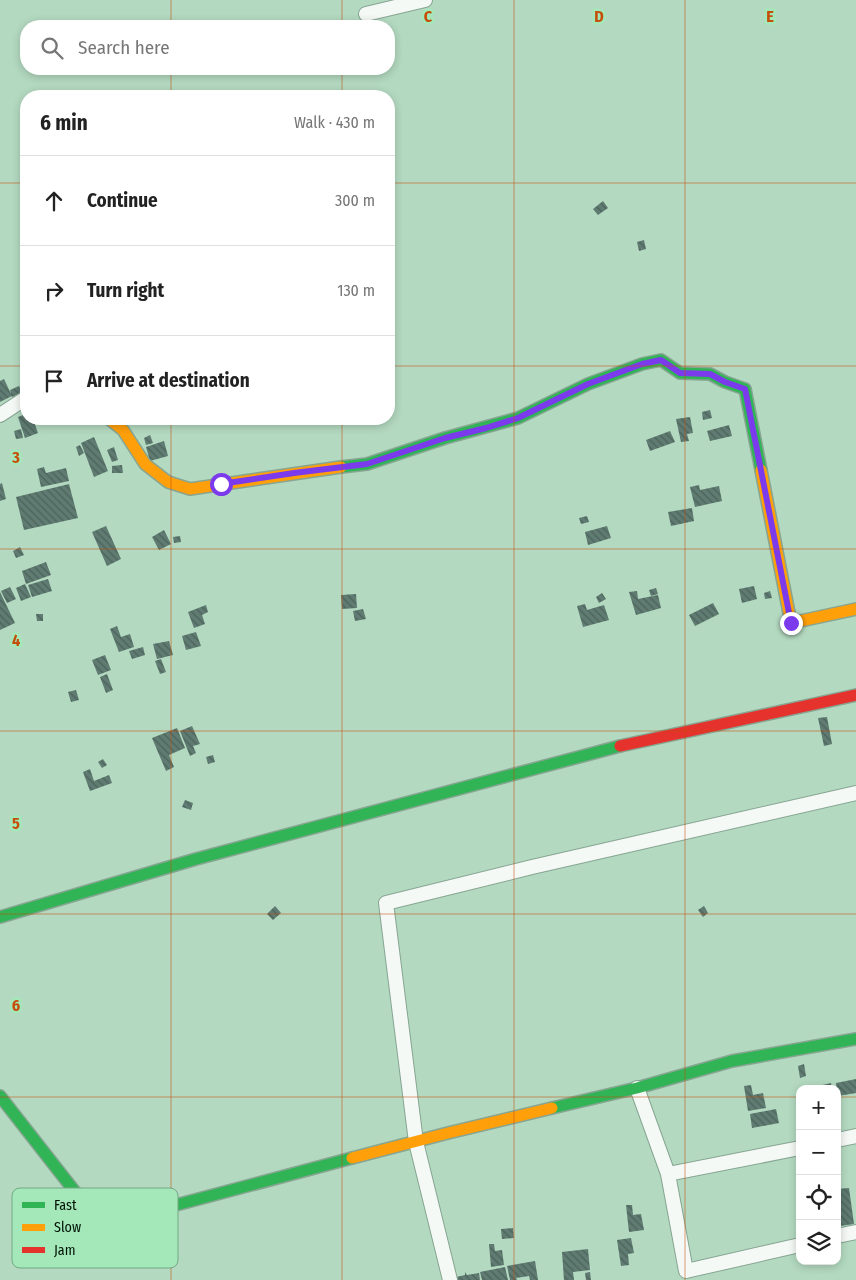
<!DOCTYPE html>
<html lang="en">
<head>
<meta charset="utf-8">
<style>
  body { margin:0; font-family:"Fira Sans Condensed",sans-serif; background:#f2f2f2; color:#222 }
  .controls { position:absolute; right:15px; bottom:15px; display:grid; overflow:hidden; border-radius:10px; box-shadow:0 2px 8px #0003 }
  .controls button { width:45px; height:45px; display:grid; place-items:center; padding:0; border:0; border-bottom:1px solid #e0e0e0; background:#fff; color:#222; font:25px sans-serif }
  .stop { position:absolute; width:15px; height:15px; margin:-11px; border:4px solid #7c3aed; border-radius:50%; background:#fff }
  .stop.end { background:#7c3aed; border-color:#fff; box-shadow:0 1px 5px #0008 }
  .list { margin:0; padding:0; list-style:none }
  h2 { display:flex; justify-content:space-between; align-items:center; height:65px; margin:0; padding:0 20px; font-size:21px }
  h2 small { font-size:16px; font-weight:400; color:#767676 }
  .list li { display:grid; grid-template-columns:32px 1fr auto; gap:15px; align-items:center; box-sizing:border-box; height:90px; padding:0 20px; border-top:1px solid #e0e0e0 }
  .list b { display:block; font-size:19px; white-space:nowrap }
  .list em { font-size:16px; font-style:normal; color:#767676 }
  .icon { flex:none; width:28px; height:28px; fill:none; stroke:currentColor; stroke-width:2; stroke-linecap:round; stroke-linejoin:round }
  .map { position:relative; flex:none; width:856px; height:1280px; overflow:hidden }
  .search { position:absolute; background:#fff; box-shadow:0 2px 8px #0003; left:20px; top:20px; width:375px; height:55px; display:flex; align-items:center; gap:12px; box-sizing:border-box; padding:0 18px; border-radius:20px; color:#767676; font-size:19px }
  .panel { position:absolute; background:#fff; box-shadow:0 2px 8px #0003; left:20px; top:90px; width:375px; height:335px; border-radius:20px }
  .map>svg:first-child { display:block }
  .building { fill:url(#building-back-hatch) }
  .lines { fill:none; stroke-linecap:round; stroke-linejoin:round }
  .street-casing { stroke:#87a592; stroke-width:16 }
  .fast-casing { stroke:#87a592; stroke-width:14 }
  .slow-casing { stroke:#87a592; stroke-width:14 }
  .jam-casing { stroke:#87a592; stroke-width:14 }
  .street { stroke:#f4f9f6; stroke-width:14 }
  .fast { stroke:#30b455; stroke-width:11 }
  .slow { stroke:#ff9f0a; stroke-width:11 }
  .jam { stroke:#e5322d; stroke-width:11 }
  .route { stroke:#7c3aed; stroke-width:6 }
  .grid { fill:none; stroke:#c54e0b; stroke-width:1; stroke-opacity:0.55 }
  .key { fill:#a4e8ba; stroke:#73a883; stroke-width:1 }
  .key-label { font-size:14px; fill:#001204 }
  .grid-label { font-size:16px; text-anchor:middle; font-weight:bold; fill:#c54e0b; stroke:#a4e8ba; stroke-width:5; stroke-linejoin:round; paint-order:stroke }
</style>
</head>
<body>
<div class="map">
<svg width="856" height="1280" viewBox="0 0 856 1280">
  <defs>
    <pattern id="building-back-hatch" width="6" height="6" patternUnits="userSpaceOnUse" patternTransform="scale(1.25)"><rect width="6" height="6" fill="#5f7b72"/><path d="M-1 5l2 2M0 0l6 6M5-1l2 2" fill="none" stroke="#4c635b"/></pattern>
  </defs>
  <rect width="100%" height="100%" fill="#b3d9c0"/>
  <path class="building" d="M603,201l5,7 -10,7 -5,-6z
    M644,240l2,9 -7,2 -2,-9z
    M4,379l8,17 -12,6v-21z
    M19,386l3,7 -10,4 -2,-7z
    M710,410l2,8 -9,2 -1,-8z
    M26,414v5h7l5,14 -13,5 -7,-21z
    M690,417l3,16 -6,1 2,7 -8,1 -5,-23z
    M729,425l3,11 -22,5 -3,-10z
    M21,429l2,9 -7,1 -2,-8z
    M670,431l5,11 -25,9 -4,-11z
    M150,435l3,8 -7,2 -2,-7z
    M94,437l14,34 -14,6 -13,-34z
    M164,441l4,15 -18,5 -4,-14z
    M80,445l4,8 -5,3 -3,-9z
    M114,447l4,13 -6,2 -5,-12z
    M122,465l1,8h-11v-7z
    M44,467l2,6 20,-5 3,13 -28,6 -4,-18z
    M2,483l4,16 -6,2v-17z
    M69,484l9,34 -54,12 -8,-33z
    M699,485l1,5 19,-4 3,15 -27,6 -5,-20z
    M692,508l2,13 -23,5 -3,-14z
    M587,516l2,6 -8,2 -2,-6z
    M106,526l15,33 -14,7 -15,-34z
    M607,526l4,12 -23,7 -3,-13z
    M164,530l7,14 -12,6 -7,-13z
    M180,536l1,6 -7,1 -1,-6z
    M20,547l4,8 -8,3 -3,-7z
    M46,562l5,13 -25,9 -4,-13z
    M48,579l4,12 -20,6 -4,-12z
    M25,584l6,13 -10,4 -5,-13z
    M754,586l3,13 -15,4 -3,-14z
    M10,587l6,12 -9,4 -6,-12z
    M656,588l2,6 -7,2 -2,-6z
    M637,591l1,8 20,-4 3,13 -25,7 -7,-23z
    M770,591l2,7 -7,1 -1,-6z
    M0,592l15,31 -15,7z
    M602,593l4,6 -7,4 -3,-6z
    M356,594l1,14 -15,1 -1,-14z
    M713,603l6,11 -24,12 -6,-11z
    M585,604l2,6 17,-5 5,15 -26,7 -6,-21z
    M206,605l2,7 -6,3 3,9 -11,4 -6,-16z
    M363,609l3,10 -11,2 -2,-10z
    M36,614h7v7h-6z
    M117,626l4,11 9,-3 4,13 -15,5 -9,-23z
    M196,632l5,14 -15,4 -4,-14z
    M169,641l4,14 -16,4 -4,-15z
    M143,647l2,8 -13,4 -3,-8z
    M105,655l6,15 -13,5 -6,-15z
    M161,659l5,13 -6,2 -5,-13z
    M107,674l6,16 -7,3 -6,-16z
    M76,690l3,10 -8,2 -3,-10z
    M827,717l5,27 -8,2 -6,-28z
    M192,726l8,18 -7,2 3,7 -6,3 -10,-25z
    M177,728l8,20 -16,7 5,12 -8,4 -14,-33z
    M213,755l2,7 -7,2 -2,-7z
    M103,759l4,6 -5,3 -4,-6z
    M90,769l4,12 15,-6 3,8 -22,8 -7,-19z
    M185,800l8,3 -2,7 -9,-3z
    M275,906l6,7 -8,7 -6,-6z
    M704,906l4,7 -5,4 -5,-7z
    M804,1064l2,12 -6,2 -2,-12z
    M856,1079v14l-18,3 -2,-13z
    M831,1083l1,6h-18v-2z
    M751,1085l2,10 10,-2 3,15 -18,3 -4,-25z
    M776,1109l3,14 -27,5 -2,-14z
    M849,1188l5,36 -14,2 -3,-16v-21z
    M626,1205h6l1,10 8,-1 3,16 -15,2z
    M513,1228l1,10 -12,1 -1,-10z
    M631,1238l3,15 -6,1 1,11 -8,1 -4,-26z
    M489,1244h5l1,7 7,-1 2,15 -13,2z
    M588,1249l2,21 -17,2 1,8h-10l-2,-28z
    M535,1261l3,19h-8l-1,-4 -13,2 1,2h-7l-3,-14z
    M505,1267l3,13h-26l-2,-8z
    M465,1272l2,3 12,-2 1,7h-28v-2l13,-3z
    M590,1272l1,8h-5l-1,-7z"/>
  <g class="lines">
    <defs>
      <path id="street" d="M366,14l59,-14
        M0,415l26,-17
        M637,1088l31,86 132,-26
        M837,1140l19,-4
        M668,1174l18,97 114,-26
        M837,1236l19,-4
        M450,1280l-34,-138 -30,-239 146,-36 324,-74"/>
      <path id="fast" d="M341,467l26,-3 78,-26 73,-20 70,-34 54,-20 19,-4 19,13 30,1 15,8 20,7 16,81
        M0,917l196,-58 424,-113
        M0,1096l101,129 251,-67
        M552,1108l85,-20 95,-27 124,-22"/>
      <path id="slow" d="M109,419l14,11 22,34 23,18 22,7 151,-22
        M761,470l30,153 65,-14
        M352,1158l96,-25 104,-25"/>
      <path id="jam" d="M620,746l236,-51"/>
    </defs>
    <use href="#street" class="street-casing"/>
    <use href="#fast" class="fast-casing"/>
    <use href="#slow" class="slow-casing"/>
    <use href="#jam" class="jam-casing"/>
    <use href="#street" class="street"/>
    <use href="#fast" class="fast"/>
    <use href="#slow" class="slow"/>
    <use href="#jam" class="jam"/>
  </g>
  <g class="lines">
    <path class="route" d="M221,484l73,-11 73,-9 78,-26 41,-10 32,-10 70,-34 54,-20 19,-4 19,13 30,1 15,8 20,7 46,234"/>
  </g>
  <path class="grid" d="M171,0v26M342,0v26M514,0v1280M685,0v1280M171,69v27M342,69v27M0,183h26M389,183h467M0,366h26M389,366h467M171,419v861M342,419v861M0,549h856M0,731h856M0,914h856M0,1097h800M837,1097h19"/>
  <rect x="12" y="1188" width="166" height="80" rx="8" class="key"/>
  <rect x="22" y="1202" width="23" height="6" fill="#30b455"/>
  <rect x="22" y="1224" width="23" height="7" fill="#ff9f0a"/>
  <rect x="22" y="1247" width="23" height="6" fill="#e5322d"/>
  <g class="key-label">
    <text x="54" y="1210">Fast</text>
    <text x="54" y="1232">Slow</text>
    <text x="54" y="1255">Jam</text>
  </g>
  <g class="grid-label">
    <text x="428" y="22">C</text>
    <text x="599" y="22">D</text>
    <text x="770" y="22">E</text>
    <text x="16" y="463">3</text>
    <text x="16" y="646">4</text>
    <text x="16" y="829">5</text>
    <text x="16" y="1011">6</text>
  </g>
</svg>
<div class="controls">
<button>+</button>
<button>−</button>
<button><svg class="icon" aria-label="locate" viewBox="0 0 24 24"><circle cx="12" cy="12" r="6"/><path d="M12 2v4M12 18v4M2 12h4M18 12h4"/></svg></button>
<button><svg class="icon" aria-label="layers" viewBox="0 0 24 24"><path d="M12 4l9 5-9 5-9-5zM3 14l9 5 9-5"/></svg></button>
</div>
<div class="stop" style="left:221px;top:484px"></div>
<div class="stop end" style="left:791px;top:623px"></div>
<div class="search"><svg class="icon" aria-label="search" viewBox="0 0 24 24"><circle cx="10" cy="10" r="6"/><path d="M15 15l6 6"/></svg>Search here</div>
<section class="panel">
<h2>6 min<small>Walk · 430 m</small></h2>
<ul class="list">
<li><svg class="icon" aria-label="ahead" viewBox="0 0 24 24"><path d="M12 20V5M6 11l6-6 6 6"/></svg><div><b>Continue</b></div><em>300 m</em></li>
<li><svg class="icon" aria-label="right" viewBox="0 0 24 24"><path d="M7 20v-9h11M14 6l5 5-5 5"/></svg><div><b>Turn right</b></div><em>130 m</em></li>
<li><svg class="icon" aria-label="arrive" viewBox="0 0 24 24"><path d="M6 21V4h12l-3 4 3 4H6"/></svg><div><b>Arrive at destination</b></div></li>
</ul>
</section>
</div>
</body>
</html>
